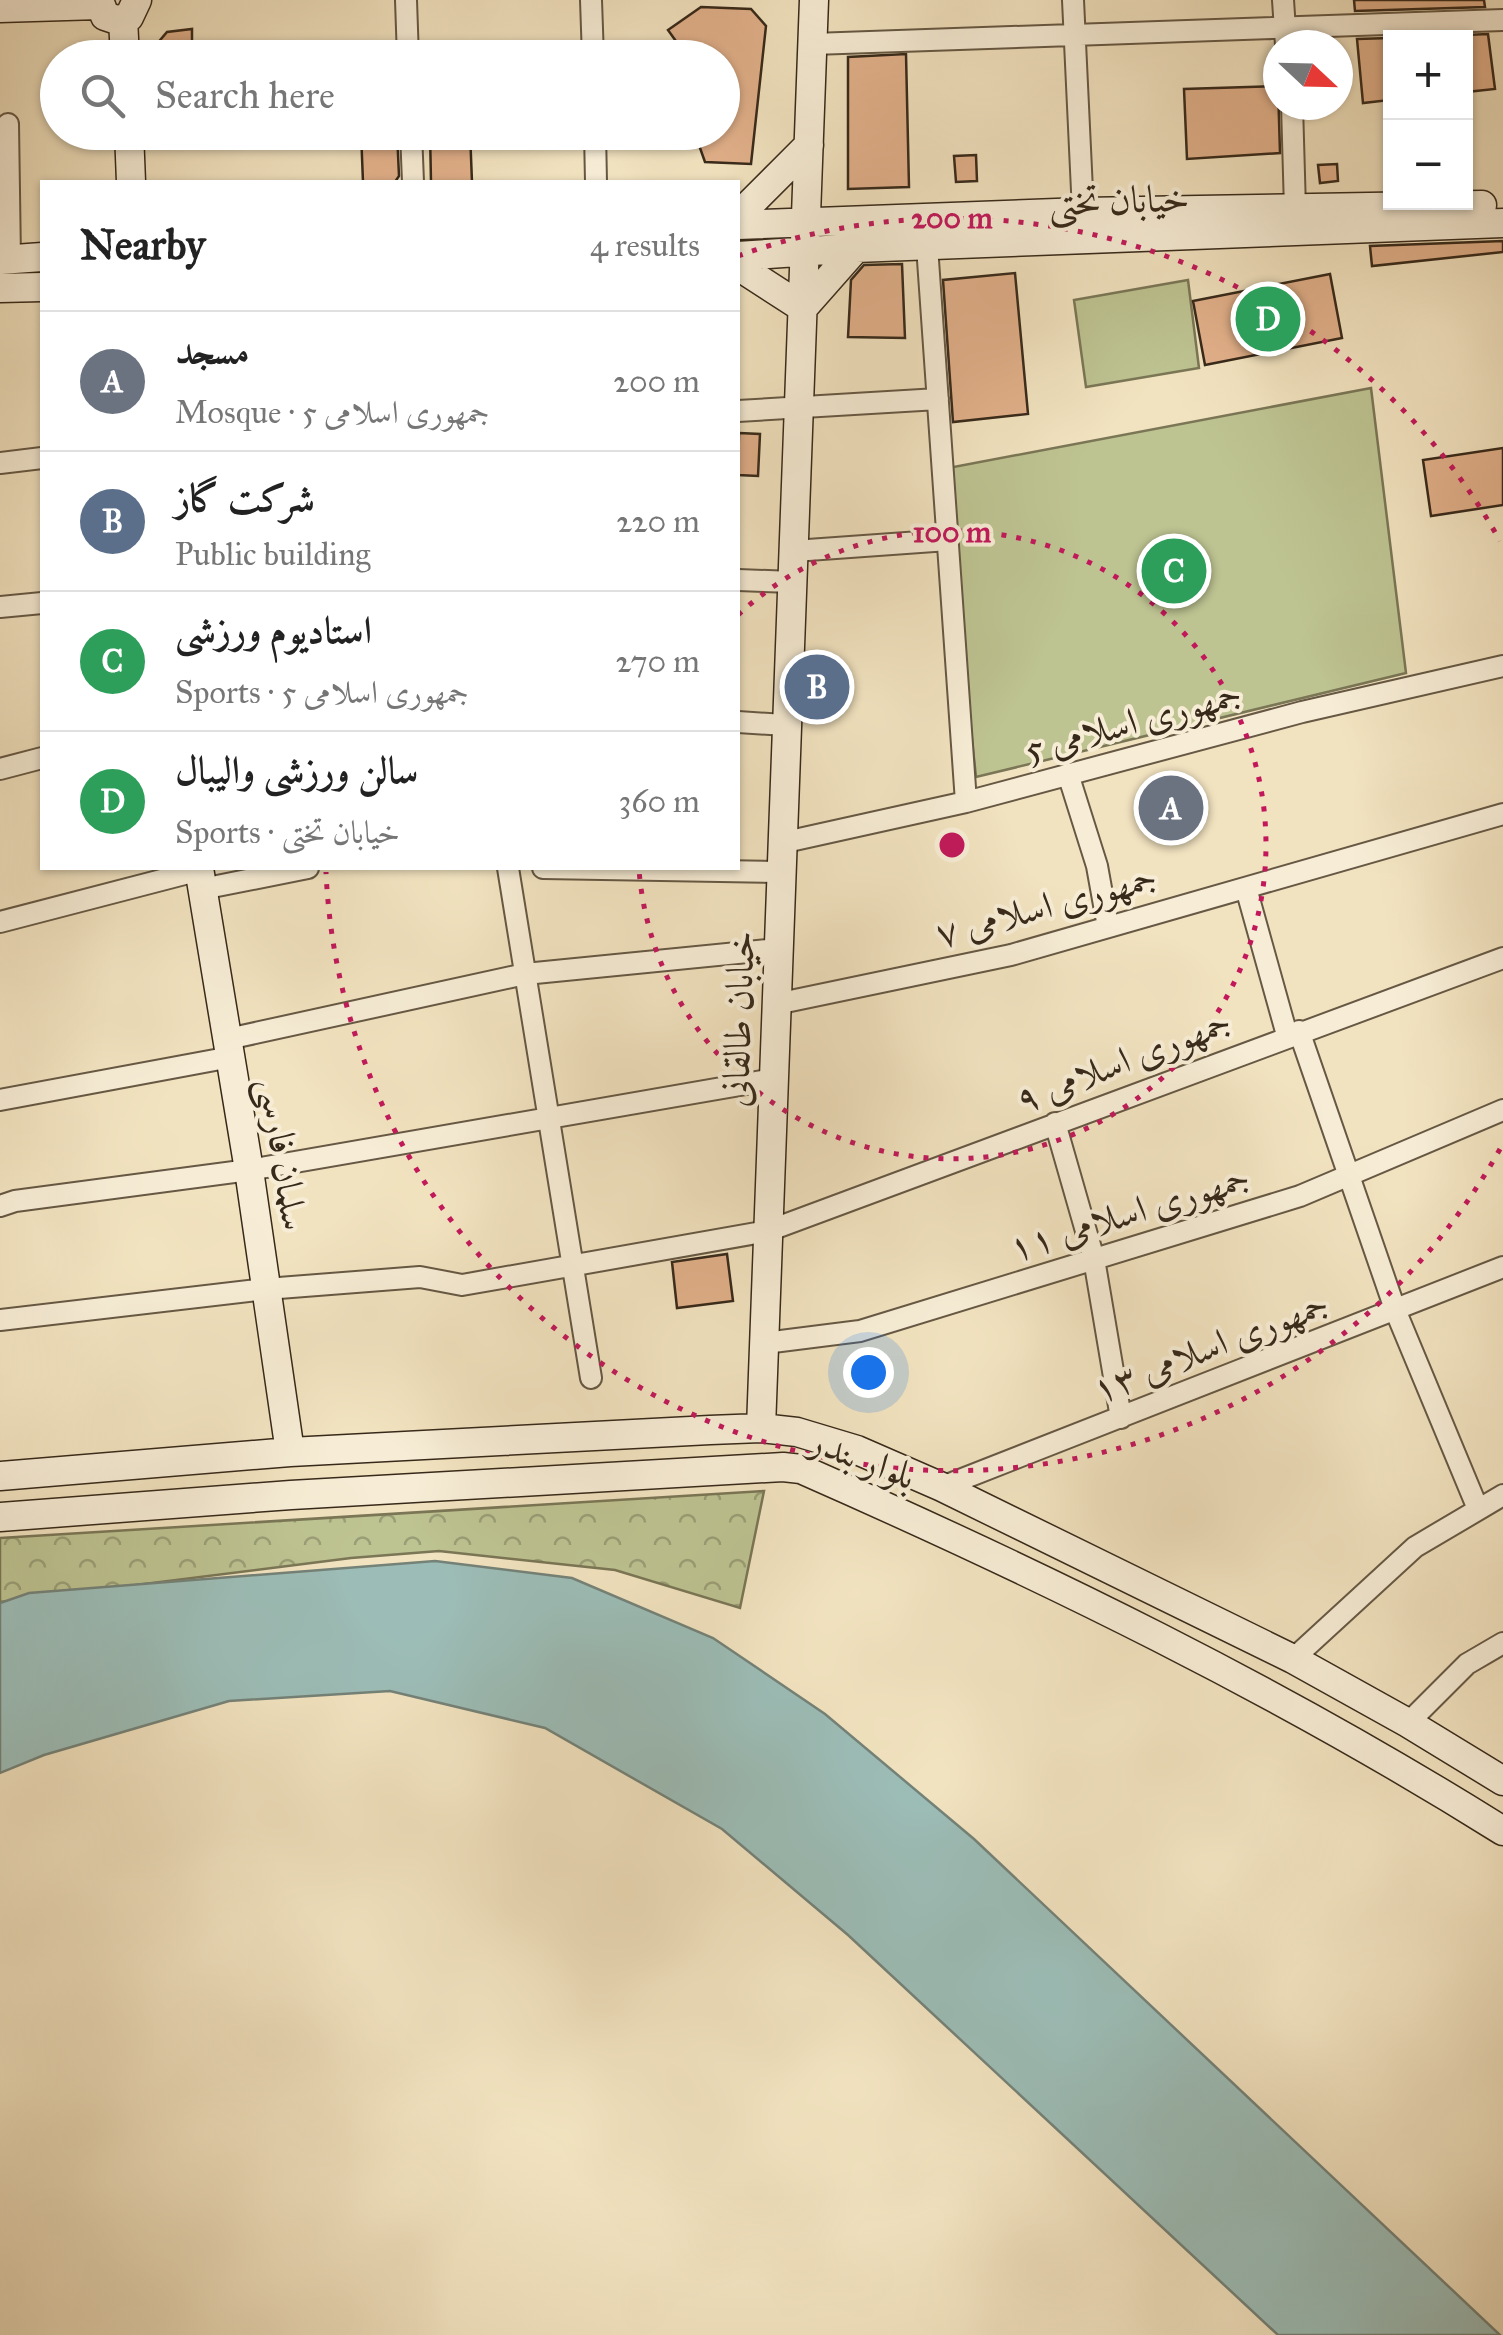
<!DOCTYPE html>
<html lang="en">
<head>
<meta charset="utf-8">
<style>
  body { margin:0; font-family:"IM FELL Great Primer",Amiri,serif; background:#f2f2f2; color:#222 }
  .controls { position:absolute; right:30px; top:30px; display:grid; overflow:hidden; border-radius:0px; box-shadow:0 2px 8px #0004 }
  .controls button { width:90px; height:90px; display:grid; place-items:center; padding:0; border:0; border-bottom:2px solid #e0e0e0; background:#fff; color:#222; font:50px sans-serif }
  .compass { position:absolute; left:1263px; top:30px; width:90px; height:90px; border-radius:50%; background:#fff; box-shadow:0 2px 8px #0004; rotate:112deg }
  .you { position:absolute; left:868px; top:1372px; width:35px; height:35px; margin:-25px; border:8px solid #fff; border-radius:50%; background:#1a73e8; box-shadow:0 0 0 15px #1a73e833 }
  .badge { display:grid; place-items:center; width:65px; height:65px; border-radius:50%; background:#1a73e8; color:#fff; font-size:32px; font-weight:700 }
  .pin { position:absolute; translate:-50% -50%; border:5px solid #fff; box-shadow:0 2px 10px #0006 }
  .list { margin:0; padding:0; list-style:none }
  h2 { display:flex; justify-content:space-between; align-items:center; height:130px; margin:0; padding:0 40px; font-size:42px }
  h2 small { font-size:32px; font-weight:400; color:#767676 }
  .list li { display:grid; grid-template-columns:65px 1fr auto; gap:30px; align-items:center; box-sizing:border-box; height:140px; padding:0 40px; border-top:2px solid #e0e0e0 }
  .list b { display:block; font-size:38px; white-space:nowrap }
  .list p { margin:0; font-size:32px; white-space:nowrap; color:#767676 }
  .list em { font-size:32px; font-style:normal; color:#767676 }
  .icon { flex:none; width:55px; height:55px; fill:none; stroke:currentColor; stroke-width:2; stroke-linecap:round; stroke-linejoin:round }
  .map { position:relative; flex:none; width:1503px; height:2335px; overflow:hidden }
  .search { position:absolute; background:#fff; box-shadow:0 2px 8px #0004; left:40px; top:40px; width:700px; height:110px; display:flex; align-items:center; gap:25px; box-sizing:border-box; padding:0 35px; border-radius:55px; color:#767676; font-size:38px }
  .panel { position:absolute; background:#fff; box-shadow:0 2px 8px #0004; left:40px; top:180px; width:700px; height:690px; border-radius:0px }
  .map>svg:first-child { display:block }
  .park { fill:url(#park-crowns); stroke:#7a7656; stroke-width:2.5 }
  .pitch { fill:#bdc391; stroke:#7a7656; stroke-width:2.5 }
  .water { fill:#9cbdb7; stroke:#748278; stroke-width:2.5 }
  .building { fill:#e1b08a; stroke:#37291a; stroke-width:2.5 }
  .lines { fill:none; stroke-linecap:round; stroke-linejoin:round }
  .street-casing { stroke:#665844; stroke-width:24 }
  .secondary-casing { stroke:#37291a; stroke-width:31 }
  .street { stroke:#f7edd6; stroke-width:20 }
  .secondary { stroke:#f7edd6; stroke-width:28 }
  .ring { fill:none; stroke:#c2185b; stroke-width:5; stroke-dasharray:5 10 }
  .labels { text-anchor:middle; dominant-baseline:central; stroke-width:8; stroke-linejoin:round; paint-order:stroke }
  .street-label { font-size:38px; fill:#37291a; stroke:#f7edd6 }
  .centre { fill:#c2185b; stroke:#f7edd6; stroke-width:5 }
  .ring-label { font-size:30px; text-anchor:middle; font-weight:bold; fill:#c2185b; stroke:#f7edd6; stroke-width:8; stroke-linejoin:round; paint-order:stroke }
</style>
</head>
<body>
<div class="map">
<svg width="1503" height="2335" viewBox="0 0 1503 2335">
  <defs>
    <pattern id="park-crowns" width="20" height="18" patternUnits="userSpaceOnUse" patternTransform="scale(2.5)"><rect width="20" height="18" fill="#bdc391"/><path d="M2 6a3 3 0 1 1 6 0M12 15a3 3 0 1 1 6 0" fill="none" stroke="#9a9e76"/></pattern>
  </defs>
  <rect width="100%" height="100%" fill="#f2e3c0"/>
  <filter id="stains"><feTurbulence type="fractalNoise" baseFrequency=".002" numOctaves="4"/><feColorMatrix values="0 0 0 0 .2 0 0 0 0 .09 0 0 0 0 .02 0 0 0 .5 -.17"/></filter>
  <radialGradient id="worn" r=".72"><stop offset=".6" stop-color="#630" stop-opacity="0"/><stop offset="1" stop-color="#630" stop-opacity=".3"/></radialGradient>
  <path class="park" d="M764,1491l-24,117 -125,-38 -176,-19 -88,7 -351,44v-64z"/>
  <path class="pitch" d="M1188,280l11,88 -113,19 -12,-87z
    M1371,388l35,285 -430,104 -33,-308z"/>
  <path class="water" d="M435,1561l137,17 141,60 112,76 149,125 526,496h-222l-430,-400 -126,-106 -177,-101 -155,-37 -161,10 -185,54 -44,18v-170l29,-10z"/>
  <path class="building" d="M1354,0h130l1,7 -130,4z
    M701,7l50,2 15,17 -15,138 -46,-2 -5,-14 -2,-16h24v-74h-34l-20,-28z
    M192,29v29h-47l22,-26z
    M1488,34l7,55 -29,3v-54h-71z
    M1390,38v62l-27,3 -6,-64z
    M906,54l3,133 -61,2v-132z
    M1278,86l2,67 -93,6 -3,-70z
    M361,132h36l2,44 -4,6h-32z
    M430,132h40l2,50h-41z
    M976,155l1,26 -21,1 -2,-26z
    M1337,164l1,17 -18,2 -2,-18z
    M1503,241v11l-131,14 -2,-20z
    M902,264l3,74 -57,-1 3,-57 13,-15z
    M1015,273l13,141 -75,8 -10,-142z
    M1330,274l12,64 -137,27 -12,-64z
    M739,433l21,1 -2,42 -20,-1z
    M1503,448v57l-72,11 -8,-56z
    M1182,780l15,44 -36,12 -16,-43z
    M727,1254l6,47 -56,7 -5,-46z"/>
  <g class="lines">
    <defs>
      <path id="street" d="M406,0l2,58
        M591,0l2,58
        M1073,0l10,212
        M1283,0l3,45
        M813,44l690,-24
        M1292,105l3,104
        M8,124l2,135
        M411,132l2,50
        M595,132l1,50
        M927,246l39,556
        M738,411l200,-12
        M0,463l42,-5
        M794,551l154,-11
        M738,580l55,2
        M0,607l42,-4
        M738,722l47,3
        M0,769l42,-11
        M1068,774l29,92 11,61
        M781,843l185,-41 336,-90 201,-46
        M508,868l83,510
        M543,868l237,4
        M1246,888l41,147
        M202,889l106,-21
        M0,922l200,-52
        M776,1004l235,-49 492,-141
        M1299,1031l97,281 82,197
        M228,1039l297,-65 253,-25
        M0,1100l231,-43
        M1055,1123l39,136 27,159
        M0,1206l15,-5 234,-31 525,-91
        M0,1320l266,-31 154,-12 42,8 306,-54 735,-273
        M765,1343l95,-12 440,-135 203,-86
        M942,1487l561,-220
        M1293,1659l122,-112 88,-52
        M1408,1723l59,-59 36,-21"/>
      <path id="secondary" d="M99,0l6,16 12,4 12,-3 8,-17
        M0,8l99,-3
        M123,19l2,39
        M129,132l2,50
        M738,216l71,-71
        M738,225l345,-13 399,-7
        M738,256l118,-8 647,-25
        M0,260l42,-3
        M738,266l65,42 53,-60
        M0,288l42,-1
        M199,868l50,302 41,282
        M761,1428l53,-1428
        M0,1476l290,-24 420,-22 51,-2 36,4 60,18 85,37 351,172 115,64 95,58
        M0,1517l291,-22 492,-28 18,2c241,106 479,222 702,362"/>
    </defs>
    <use href="#street" class="street-casing"/>
    <use href="#secondary" class="secondary-casing"/>
    <use href="#street" class="street"/>
    <use href="#secondary" class="secondary"/>
  </g>
  <g class="ring">
    <path d="M738 615A314 314 0 1 1 639 870"/>
    <path d="M1500 1149A627 627 0 0 1 326 872M738 256A627 627 0 0 1 1500 541"/>
  </g>
  <g class="labels">
    <g class="street-label">
      <text transform="translate(1119 200) rotate(-2)">خیابان تختی</text>
      <text transform="translate(1133 721) rotate(-15)">جمهوری اسلامی 5</text>
      <text transform="translate(1046 905) rotate(-15)">جمهوری اسلامی ۷</text>
      <text transform="translate(738 1019) rotate(-88)">خیابان طالقانی</text>
      <text transform="translate(1123 1060) rotate(-21)">جمهوری اسلامی ۹</text>
      <text transform="translate(284 1154) rotate(81)">سلمان فارسی</text>
      <text transform="translate(1129 1212) rotate(-17)">جمهوری اسلامی ۱۱</text>
      <text transform="translate(1210 1346) rotate(-21)">جمهوری اسلامی ۱۳</text>
      <text transform="translate(863 1458) rotate(21)">بلوار بندر</text>
    </g>
  </g>
  <circle cx="952" cy="845" r="15" class="centre"/>
  <g class="ring-label">
    <text x="952" y="228">200 m</text>
    <text x="952" y="542">100 m</text>
  </g>
  <rect width="100%" height="100%" filter="url(#stains)"/>
  <rect width="100%" height="100%" fill="url(#worn)"/>
</svg>
<div class="controls">
<button>+</button>
<button>−</button>
</div>
<svg class="compass" viewBox="-18 -18 36 36"><path d="M0-13l5 13h-10z" fill="#e53935"/><path d="M0 13l5-13h-10z" fill="#767676"/></svg>
<div class="you"></div>
<div class="pin badge" style="left:1171px;top:808px;background:#6b7280">A</div>
<div class="pin badge" style="left:817px;top:687px;background:#5c6f8a">B</div>
<div class="pin badge" style="left:1174px;top:571px;background:#2e9e5b">C</div>
<div class="pin badge" style="left:1268px;top:319px;background:#2e9e5b">D</div>
<div class="search"><svg class="icon" aria-label="search" viewBox="0 0 24 24"><circle cx="10" cy="10" r="6"/><path d="M15 15l6 6"/></svg>Search here</div>
<section class="panel">
<h2>Nearby<small>4 results</small></h2>
<ul class="list">
<li><span class="badge" style="background:#6b7280">A</span><div><b>مسجد</b><p>Mosque · جمهوری اسلامی 5</p></div><em>200 m</em></li>
<li><span class="badge" style="background:#5c6f8a">B</span><div><b>شرکت گاز</b><p>Public building</p></div><em>220 m</em></li>
<li><span class="badge" style="background:#2e9e5b">C</span><div><b>استادیوم ورزشی</b><p>Sports · جمهوری اسلامی 5</p></div><em>270 m</em></li>
<li><span class="badge" style="background:#2e9e5b">D</span><div><b>سالن ورزشی والیبال</b><p>Sports · خیابان تختی</p></div><em>360 m</em></li>
</ul>
</section>
</div>
</body>
</html>
